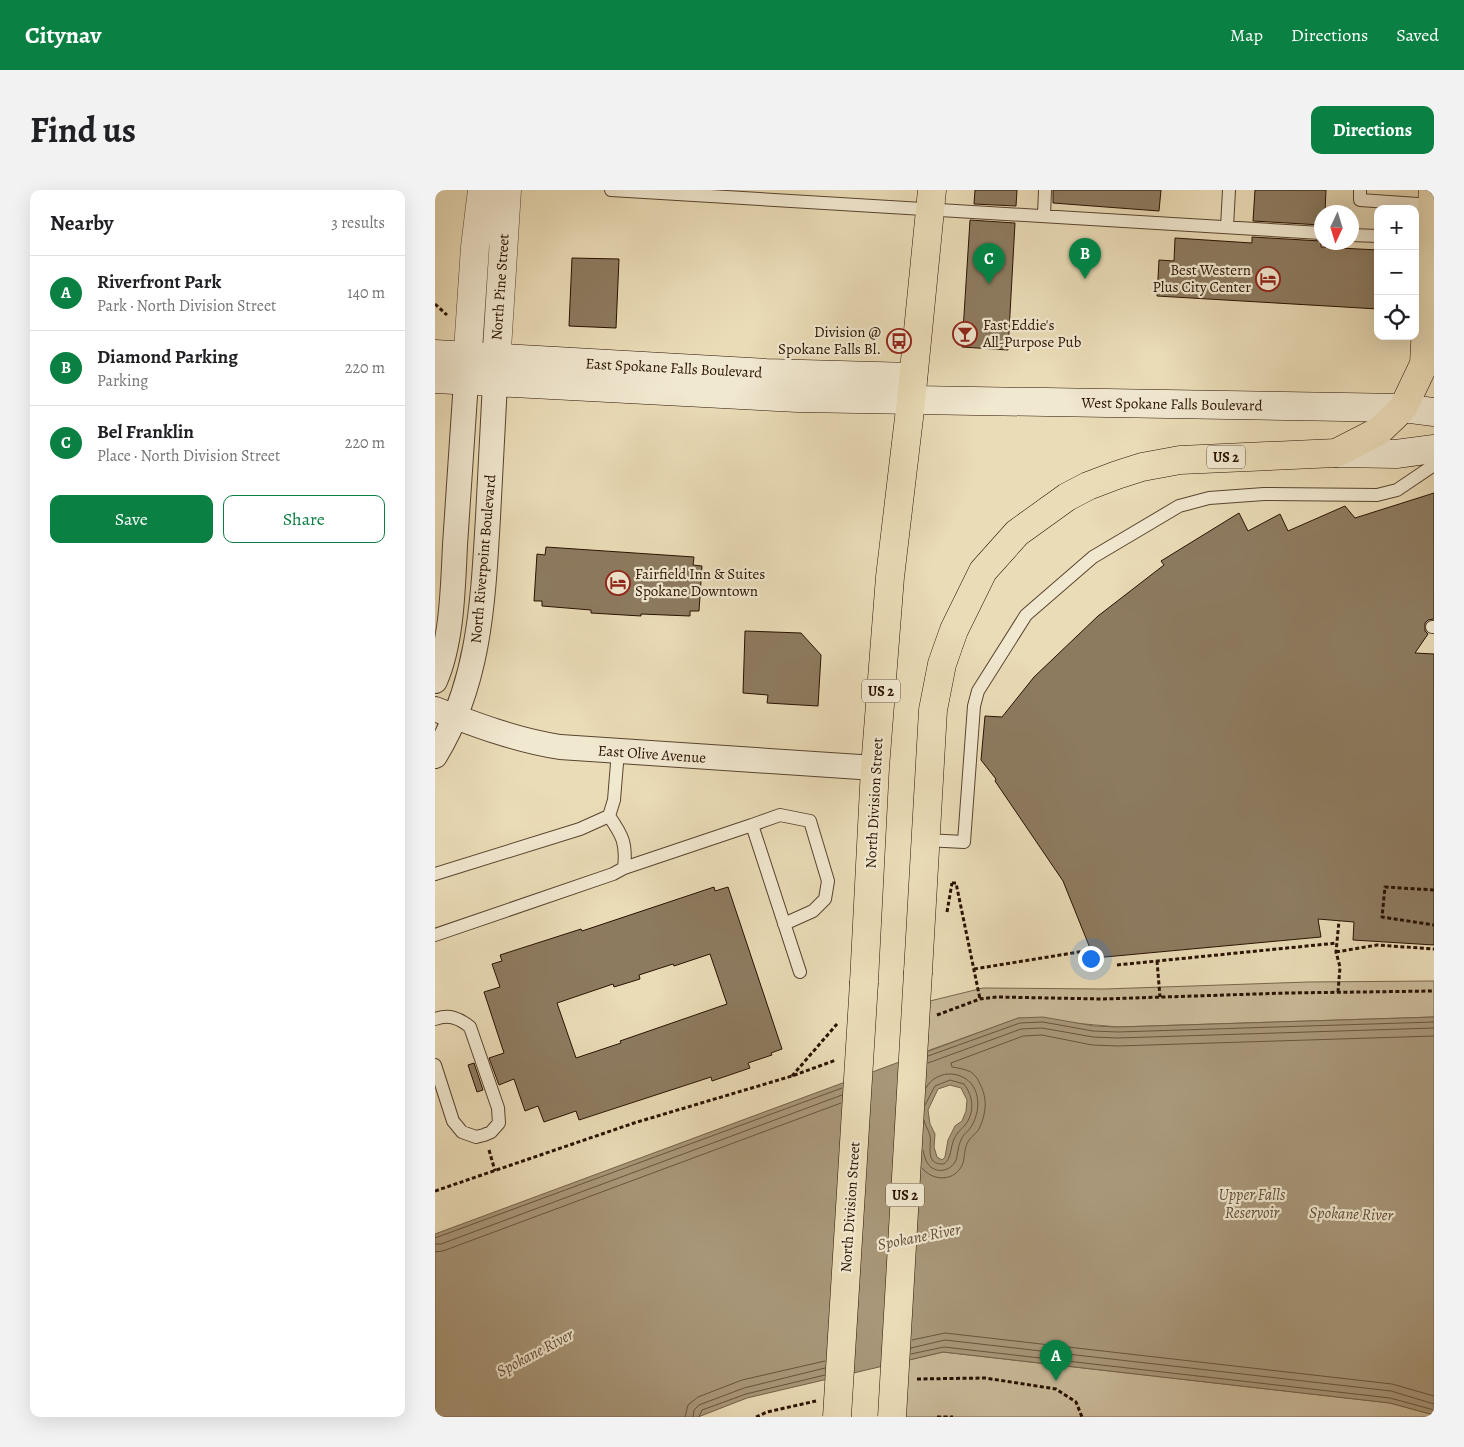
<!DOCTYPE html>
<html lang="en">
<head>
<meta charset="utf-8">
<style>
  body { margin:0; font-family:Alegreya,serif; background:#f2f2f2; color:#202124 }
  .controls { position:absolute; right:15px; top:15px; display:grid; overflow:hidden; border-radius:10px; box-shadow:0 5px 20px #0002 }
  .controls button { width:45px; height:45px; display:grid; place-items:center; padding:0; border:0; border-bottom:1px solid #e0e0e0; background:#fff; color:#202124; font:25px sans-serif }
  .compass { position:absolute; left:879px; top:15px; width:45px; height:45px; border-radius:50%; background:#fff; box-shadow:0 5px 20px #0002; rotate:184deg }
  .you { position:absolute; left:655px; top:768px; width:18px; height:18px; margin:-12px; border:4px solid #fff; border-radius:50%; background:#1a73e8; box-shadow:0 0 0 8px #1a73e833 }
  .badge { display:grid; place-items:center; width:32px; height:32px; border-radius:50%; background:#0b8043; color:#fff; font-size:16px; font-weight:700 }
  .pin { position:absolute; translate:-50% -41px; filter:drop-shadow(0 1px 2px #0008) }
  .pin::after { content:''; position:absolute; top:26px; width:18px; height:15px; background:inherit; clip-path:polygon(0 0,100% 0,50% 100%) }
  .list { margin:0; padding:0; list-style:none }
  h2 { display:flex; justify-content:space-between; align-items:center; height:65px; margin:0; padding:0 20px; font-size:21px }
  h2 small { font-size:16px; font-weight:400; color:#757577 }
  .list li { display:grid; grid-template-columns:32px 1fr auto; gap:15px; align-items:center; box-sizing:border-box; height:75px; padding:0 20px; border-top:1px solid #e0e0e0 }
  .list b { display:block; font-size:19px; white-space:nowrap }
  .list p { margin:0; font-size:16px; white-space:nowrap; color:#757577 }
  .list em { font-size:16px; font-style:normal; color:#757577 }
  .actions { display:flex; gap:10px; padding:15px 20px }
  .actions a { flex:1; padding:11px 0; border:1px solid #0b8043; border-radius:10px; text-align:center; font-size:18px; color:#0b8043 }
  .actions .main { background:#0b8043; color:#fff }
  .icon { flex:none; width:28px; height:28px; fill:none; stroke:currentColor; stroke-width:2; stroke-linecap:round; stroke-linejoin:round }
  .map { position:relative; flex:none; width:999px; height:1227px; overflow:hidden; border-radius:10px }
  header { display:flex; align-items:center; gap:30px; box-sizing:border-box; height:70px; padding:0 25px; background:#0b8043; color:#fff }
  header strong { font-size:24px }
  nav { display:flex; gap:28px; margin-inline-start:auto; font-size:18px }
  .intro { display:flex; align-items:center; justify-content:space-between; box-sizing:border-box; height:120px; padding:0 30px }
  h1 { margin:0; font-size:35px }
  .button { padding:12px 22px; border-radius:10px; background:#0b8043; color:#fff; font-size:18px; font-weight:700 }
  main { display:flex; gap:30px; padding:0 30px }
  aside { flex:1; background:#fff; border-radius:10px; box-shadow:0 5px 20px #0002 }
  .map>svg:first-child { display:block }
  .green { fill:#c9b998; stroke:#79654c }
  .water { fill:#a89779; stroke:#756149; fill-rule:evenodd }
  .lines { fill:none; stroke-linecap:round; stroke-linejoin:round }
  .shore { stroke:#68543d; stroke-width:1 }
  .building { fill:#8d7b60; stroke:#291101; fill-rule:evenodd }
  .service-casing { stroke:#59442e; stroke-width:14 }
  .minor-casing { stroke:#59442e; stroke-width:26 }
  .tertiary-casing { stroke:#59442e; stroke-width:29 }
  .secondary-casing { stroke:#291101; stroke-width:29 }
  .primary-casing { stroke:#291101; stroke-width:29 }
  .path { stroke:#291101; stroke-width:3; stroke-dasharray:4 2.5; stroke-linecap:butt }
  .service { stroke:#f1e8d0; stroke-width:12 }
  .minor { stroke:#f1e8d0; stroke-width:24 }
  .tertiary { stroke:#f1e8d0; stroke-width:28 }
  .secondary { stroke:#f1e8d0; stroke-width:28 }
  .primary { stroke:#eadcb7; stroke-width:28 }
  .primary-bridge-casing { stroke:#291101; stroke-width:29; stroke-linecap:butt }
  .primary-bridge { stroke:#eadcb7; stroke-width:28 }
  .labels { text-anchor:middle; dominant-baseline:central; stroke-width:4.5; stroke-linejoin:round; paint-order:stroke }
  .shield { fill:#f1e8d0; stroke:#65523f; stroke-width:1 }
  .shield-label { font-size:14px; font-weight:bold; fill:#291101 }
  .poi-label { font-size:15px; fill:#291101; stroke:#f1e8d0; text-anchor:end }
  .street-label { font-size:15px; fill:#291101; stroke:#f1e8d0 }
  .water-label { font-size:16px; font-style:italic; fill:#624d37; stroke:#f1e8d0 }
</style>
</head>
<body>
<header>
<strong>Citynav</strong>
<nav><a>Map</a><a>Directions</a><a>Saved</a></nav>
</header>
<div class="intro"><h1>Find us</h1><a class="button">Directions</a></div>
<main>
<aside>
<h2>Nearby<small>3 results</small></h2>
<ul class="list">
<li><span class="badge">A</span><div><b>Riverfront Park</b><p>Park · North Division Street</p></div><em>140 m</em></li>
<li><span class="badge">B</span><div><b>Diamond Parking</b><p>Parking</p></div><em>220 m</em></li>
<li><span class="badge">C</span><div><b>Bel Franklin</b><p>Place · North Division Street</p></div><em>220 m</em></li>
</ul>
<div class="actions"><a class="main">Save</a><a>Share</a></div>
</aside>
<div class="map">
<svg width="999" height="1227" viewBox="0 0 999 1227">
  <rect width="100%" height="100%" fill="#eadcb7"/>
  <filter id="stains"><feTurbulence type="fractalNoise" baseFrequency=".004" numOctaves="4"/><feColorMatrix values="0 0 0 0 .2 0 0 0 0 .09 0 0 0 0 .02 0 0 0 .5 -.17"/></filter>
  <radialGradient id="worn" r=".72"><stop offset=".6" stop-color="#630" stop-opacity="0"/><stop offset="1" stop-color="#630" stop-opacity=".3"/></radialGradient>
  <path class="green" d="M999,791v36l-316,10 -99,-9 -92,33 3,-50 53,-13 122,1 203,-7z
    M508,1162l447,51 44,12v2h-529l4,-57z"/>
  <path class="water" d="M608,827l51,9 24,1 316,-10v398l-44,-12 -447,-51 -196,46 -49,19h-263v-183l583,-216zM515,895l11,3 6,12 -1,11 -4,10 -7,5 -7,14 -3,17 -3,3 -5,-3 -3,-10 1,-13 -5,-10 -2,-14 10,-21z"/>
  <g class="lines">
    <path class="shore" d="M493,866l92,-33 23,-1 50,9 25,1 316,-10
      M493,873l93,-34 21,-1 51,9 25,1 316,-10
      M489,930c1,6 5,10 6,16 2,10 -6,29 14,28 8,-6 6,-16 10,-25 4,-8 7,-9 12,-15 9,-13 7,-28 -2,-40l-14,-4 -15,6 -10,19
      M488,960c1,4 2,10 5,14 7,10 23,8 28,-4 2,-7 2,-15 6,-22 2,-5 7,-7 9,-11 13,-21 8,-50 -19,-53 -10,-1 -22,5 -26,14
      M487,978c11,14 34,14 41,-5 2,-7 1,-16 6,-23 3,-4 7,-6 10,-11 7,-15 9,-30 1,-45 -2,-5 -5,-9 -9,-12 -6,-3 -13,-4 -19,-5l-1,-4 72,-27 19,-1 50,10 26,1 316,-10
      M0,1048l407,-150
      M0,1054h6l401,-149
      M0,1062l8,-1 398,-148
      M477,1150l33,-7 447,51 42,12
      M476,1158l34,-8 446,51 43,13
      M476,1164l33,-7 446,51 44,12
      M250,1227l3,-12 10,-8 44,-17 83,-19
      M258,1227l1,-7 5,-5 45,-17 81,-20
      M264,1227l3,-7 44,-16 79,-19"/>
  </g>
  <path class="building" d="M540,0h42l-1,16 -42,-2z
    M618,0h108l-2,21 -106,-8z
    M820,0h71l-1,22h-4v13l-68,-4z
    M535,30l45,3 -7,127 -46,-3z
    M817,47l69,4v6l57,3v59l-221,-13 2,-36 15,1 1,-23 77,5z
    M137,68l47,1 -3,69 -47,-2z
    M999,303v126l-6,1 -3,3v8l3,3 -13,19 19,1v291l-81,-5 1,-18 -36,-3 3,18 -227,21 -31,-77 -68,-100 1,-2 -15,-19 4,-44 17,1 32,-40 64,-61 66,-51 -3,-4 78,-48 9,18 32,-17 8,17 57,-25 10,12z
    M111,357l148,10 -1,8 9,1 -3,45h-9v5l-49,-2v2l-50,-3v-3l-49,-4v-5h-8l3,-47 8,1z
    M310,441l56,2 20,22 -3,51 -51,-3 1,-8 -25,-2z
    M279,697l1,4 13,-4 54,162 -11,4 1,2 -24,8 2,5 -38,13 -1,-4 -132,43 -3,-9 -32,11 -6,-16 -13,5 -11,-32 -15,6 -10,-27 15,-5 -20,-61 16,-5 -8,-23 10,-3 -2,-6 81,-26 1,2zM275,764l17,50 -107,37 1,2 -45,15 -19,-55 56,-19 1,3 26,-8 -1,-4 34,-11 1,2z
    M39,873l9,27 -6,2 -9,-27z"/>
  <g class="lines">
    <defs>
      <path id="service" d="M176,0l710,43
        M925,0v10l72,5
        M609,25l1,-25
        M792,37l2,-37
        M916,45l27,1
        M997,437h2
        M317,635l28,-10 30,6 18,60 -3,18 -12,12 -29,13
        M491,650l38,2 10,-136 4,-15 48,-76 67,-58 86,-51 30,-8 55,-4 113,1 20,-5 37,-25
        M189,678l128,-43 48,147
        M0,684l145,-45 29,-13 5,-16 4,-49
        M0,745l178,-61 11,-6c3,-25 -2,-33 -15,-52
        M0,829c14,-5 24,-1 35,8l28,81 1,15 -8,9 -7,3 -8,2 -14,-5 -9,-11 -18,-56"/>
      <path id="minor" d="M0,491c17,-38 18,-94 20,-136 4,-54 7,-109 11,-164
        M0,519c41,16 81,31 125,38l315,21
        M0,566c45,-73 48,-156 53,-239 2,-45 5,-89 7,-134"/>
      <path id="tertiary" d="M31,190l9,-133 7,-57
        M60,191l12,-191"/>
      <path id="secondary" d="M0,164l331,19 147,4
        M0,189l363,19 605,10 31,4
        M901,263l60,1 38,-5"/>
      <path id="primary" d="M483,782l15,-262 9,-46 12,-34 29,-59 34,-38 50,-36 21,-11 29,-11 25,-8 38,-7 156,-7 43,-22 24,-23 21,-44 9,-174
        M429,792l11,-214 15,-191 21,-176 21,-211"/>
    </defs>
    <use href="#service" class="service-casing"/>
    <use href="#minor" class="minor-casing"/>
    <use href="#tertiary" class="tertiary-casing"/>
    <use href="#secondary" class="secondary-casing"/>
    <use href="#primary" class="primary-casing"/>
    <path class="path" d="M0,114l12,11
      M517,693h4l24,116
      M999,700l-49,-3 -3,30 52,8
      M512,722l5,-29
      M901,762l41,-7 57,4
      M722,771l3,36
      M682,775l220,-22
      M539,779l117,-19
      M903,802l2,-25 -4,-15 3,-31
      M502,825l43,-16 17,-2 105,2 185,-6 147,-2
      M357,886l45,-52
      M54,960l6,21
      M0,1001l199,-68 158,-47 44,-16
      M482,1189l68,-1 71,11 20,13 6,15
      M321,1227l11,-5 49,-11
      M502,1227h16"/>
    <use href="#service" class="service"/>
    <use href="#minor" class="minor"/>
    <use href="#tertiary" class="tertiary"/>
    <use href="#secondary" class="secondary"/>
    <use href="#primary" class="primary"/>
    <defs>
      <path id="primary-bridge" d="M402,1227l27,-435
        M457,1227l26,-445"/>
    </defs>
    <use href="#primary-bridge" class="primary-bridge-casing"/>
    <use href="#primary-bridge" class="primary-bridge"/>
  </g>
  <defs>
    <symbol id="hotel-ring" viewBox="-11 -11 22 22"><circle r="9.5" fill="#f1e8d0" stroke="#8f2418" stroke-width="1.5"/><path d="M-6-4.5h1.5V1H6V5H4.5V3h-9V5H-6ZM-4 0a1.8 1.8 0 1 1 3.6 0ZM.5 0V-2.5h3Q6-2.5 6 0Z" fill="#8f2418"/></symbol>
    <symbol id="bar-ring" viewBox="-11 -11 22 22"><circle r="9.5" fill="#f1e8d0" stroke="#8f2418" stroke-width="1.5"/><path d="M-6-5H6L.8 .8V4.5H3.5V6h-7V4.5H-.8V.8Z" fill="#8f2418"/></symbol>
    <symbol id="bus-ring" viewBox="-11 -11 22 22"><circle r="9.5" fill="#f1e8d0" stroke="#8f2418" stroke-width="1.5"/><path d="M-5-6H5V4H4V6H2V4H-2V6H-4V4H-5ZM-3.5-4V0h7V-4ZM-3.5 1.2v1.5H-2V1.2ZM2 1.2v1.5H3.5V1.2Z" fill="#8f2418"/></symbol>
  </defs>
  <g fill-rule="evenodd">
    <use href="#hotel-ring" x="819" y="75" width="28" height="28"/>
    <use href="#bar-ring" x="516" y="130" width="28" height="28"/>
    <use href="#bus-ring" x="450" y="137" width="28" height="28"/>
    <use href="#hotel-ring" x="169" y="379" width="28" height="28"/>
  </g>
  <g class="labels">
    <g class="shield">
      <rect x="772" y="255.5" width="38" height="23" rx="4"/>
      <rect x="427" y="489.5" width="38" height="23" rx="4"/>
      <rect x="451" y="993.5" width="38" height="23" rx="4"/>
    </g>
    <g class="shield-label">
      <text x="791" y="267">US 2</text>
      <text x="446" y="501">US 2</text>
      <text x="470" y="1005">US 2</text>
    </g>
    <g class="poi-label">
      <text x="816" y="80">Best Western<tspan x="816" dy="17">Plus City Center</tspan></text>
      <text x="548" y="135" text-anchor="start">Fast Eddie's<tspan x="548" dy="17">All-Purpose Pub</tspan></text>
      <text x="446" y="142">Division @<tspan x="446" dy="17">Spokane Falls Bl.</tspan></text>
      <text x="200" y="384" text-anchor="start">Fairfield Inn &amp; Suites<tspan x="200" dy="17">Spokane Downtown</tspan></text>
    </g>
    <g class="street-label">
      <text transform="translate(65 97) rotate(-86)">North Pine Street</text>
      <text transform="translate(239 178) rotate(3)">East Spokane Falls Boulevard</text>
      <text transform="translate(737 214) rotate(1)">West Spokane Falls Boulevard</text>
      <text transform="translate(48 369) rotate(-85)">North Riverpoint Boulevard</text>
      <text transform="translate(217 564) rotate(4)">East Olive Avenue</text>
      <text transform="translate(439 613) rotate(-87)">North Division Street</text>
      <text transform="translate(415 1017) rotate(-86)">North Division Street</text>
    </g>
    <g class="water-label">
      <text x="817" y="1005">Upper Falls<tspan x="817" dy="18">Reservoir</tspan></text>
      <text transform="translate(916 1024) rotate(2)">Spokane River</text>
      <text transform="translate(484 1047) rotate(-11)">Spokane River</text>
      <text transform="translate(100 1163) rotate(-28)">Spokane River</text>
    </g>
  </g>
  <rect width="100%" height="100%" filter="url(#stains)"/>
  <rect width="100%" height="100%" fill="url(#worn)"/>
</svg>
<div class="controls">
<button>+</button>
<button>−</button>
<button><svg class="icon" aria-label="locate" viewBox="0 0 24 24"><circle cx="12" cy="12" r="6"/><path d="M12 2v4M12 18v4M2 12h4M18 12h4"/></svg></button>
</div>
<svg class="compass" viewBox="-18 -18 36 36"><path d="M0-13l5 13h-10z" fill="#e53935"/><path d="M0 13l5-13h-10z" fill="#757577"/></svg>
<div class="you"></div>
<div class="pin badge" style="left:621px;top:1191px">A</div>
<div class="pin badge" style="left:650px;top:89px">B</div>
<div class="pin badge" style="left:554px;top:94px">C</div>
</div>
</main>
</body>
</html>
